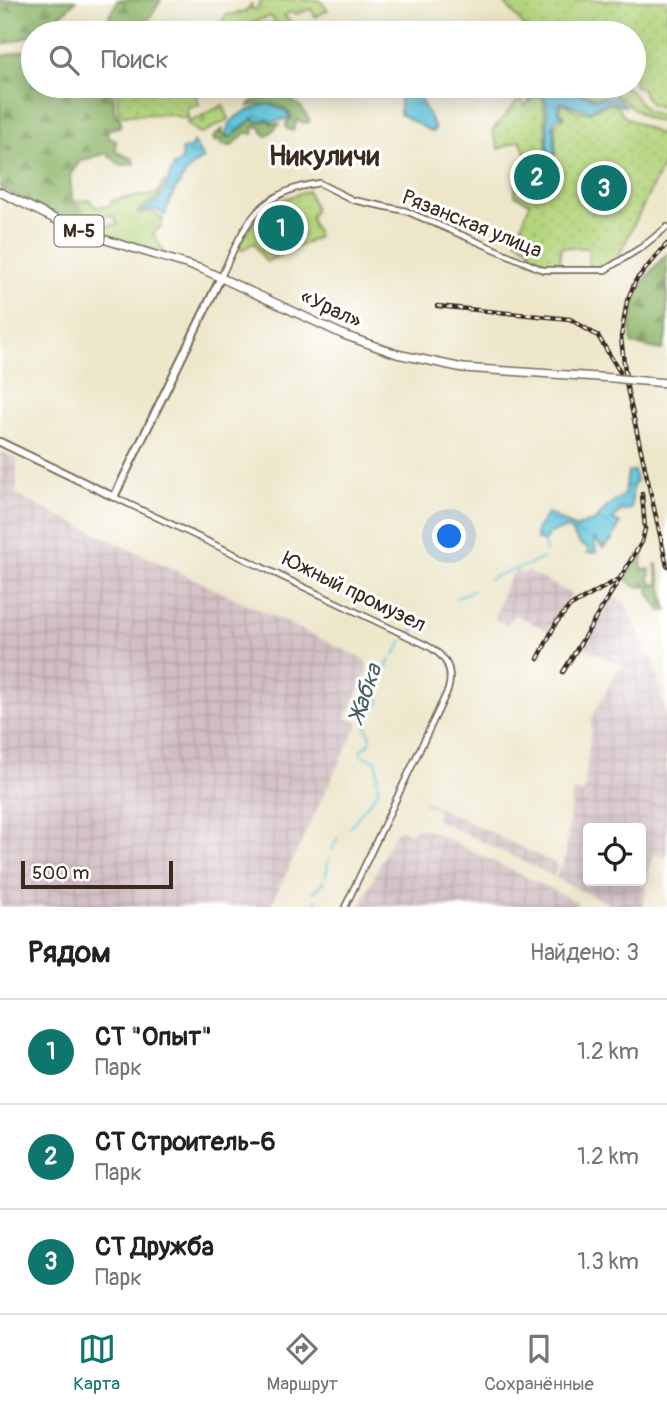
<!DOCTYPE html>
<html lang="ru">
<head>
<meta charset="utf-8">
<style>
  body { margin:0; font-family:Pangolin,sans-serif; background:#f2f2f2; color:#222 }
  .controls { position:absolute; right:21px; bottom:21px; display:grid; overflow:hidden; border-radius:7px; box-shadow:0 4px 18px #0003 }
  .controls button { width:63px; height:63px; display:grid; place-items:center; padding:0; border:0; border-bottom:2px solid #e0e0e0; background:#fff; color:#222; font:35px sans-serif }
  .scale { position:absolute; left:21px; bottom:18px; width:152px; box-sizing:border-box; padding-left:7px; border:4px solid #3b2a1e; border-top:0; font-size:19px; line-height:24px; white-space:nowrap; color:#3b2a1e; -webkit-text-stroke:5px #fff; paint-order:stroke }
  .you { position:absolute; left:450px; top:537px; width:24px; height:24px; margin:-18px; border:5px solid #fff; border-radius:50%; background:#1a73e8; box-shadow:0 0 0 10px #1a73e833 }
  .badge { display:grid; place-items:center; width:46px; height:46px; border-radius:50%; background:#0f766e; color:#fff; font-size:23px; font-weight:700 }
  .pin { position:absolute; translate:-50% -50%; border:4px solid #fff; box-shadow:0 2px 7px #0006 }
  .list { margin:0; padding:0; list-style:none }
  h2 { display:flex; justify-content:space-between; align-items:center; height:91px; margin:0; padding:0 28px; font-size:30px }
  h2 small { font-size:23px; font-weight:400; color:#767676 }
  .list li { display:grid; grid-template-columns:46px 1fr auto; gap:21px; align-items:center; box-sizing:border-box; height:105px; padding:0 28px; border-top:2px solid #e0e0e0 }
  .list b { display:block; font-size:26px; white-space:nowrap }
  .list p { margin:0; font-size:23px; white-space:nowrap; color:#767676 }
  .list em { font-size:23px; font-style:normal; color:#767676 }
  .icon { flex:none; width:38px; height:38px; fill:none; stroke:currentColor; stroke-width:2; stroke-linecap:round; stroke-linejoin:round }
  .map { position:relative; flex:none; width:667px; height:907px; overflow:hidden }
  .search { position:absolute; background:#fff; box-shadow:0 4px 18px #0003; left:21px; right:21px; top:21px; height:77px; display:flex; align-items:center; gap:18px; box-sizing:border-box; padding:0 24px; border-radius:38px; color:#767676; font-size:26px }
  .sheet { height:406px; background:#fff }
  nav { display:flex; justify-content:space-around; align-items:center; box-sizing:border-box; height:98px; border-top:2px solid #e0e0e0; background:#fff; font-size:19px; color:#767676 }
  nav a { display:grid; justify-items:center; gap:4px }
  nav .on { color:#0f766e }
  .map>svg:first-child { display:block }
  .industrial { fill:url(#industrial-grid); fill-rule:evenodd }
  .grass { fill:url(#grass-tufts); stroke:#787f4c; stroke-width:2 }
  .forest { fill:url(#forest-firs); stroke:#657044; stroke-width:2 }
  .cemetery { fill:url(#cemetery-stones); stroke:#787f4c; stroke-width:2 }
  .garden { fill:url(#garden-dots); stroke:#787f4c; stroke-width:2 }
  .water { fill:url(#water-ripples); stroke:#4c777d; stroke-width:2 }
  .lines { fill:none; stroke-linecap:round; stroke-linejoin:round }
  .stream { stroke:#5ec4dc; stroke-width:2 }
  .minor-casing { stroke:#796c5a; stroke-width:8 }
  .major-casing { stroke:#796c5a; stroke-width:10 }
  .highway-casing { stroke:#796c5a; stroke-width:10 }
  .minor { stroke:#fff; stroke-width:4.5 }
  .major { stroke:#fff; stroke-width:6 }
  .highway { stroke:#fff; stroke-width:7 }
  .rail-casing { stroke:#3b2a1e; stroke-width:4.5 }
  .rail { stroke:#fff; stroke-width:2; stroke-dasharray:5; stroke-linecap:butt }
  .highway-bridge-casing { stroke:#796c5a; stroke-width:10; stroke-linecap:butt }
  .highway-bridge { stroke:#fff; stroke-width:7 }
  .labels { text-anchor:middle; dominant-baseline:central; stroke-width:6; stroke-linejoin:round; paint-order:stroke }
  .shield { fill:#fff; stroke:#766a62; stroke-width:2 }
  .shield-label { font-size:19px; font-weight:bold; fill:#3b2a1e }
  .street-label { font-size:21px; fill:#3b2a1e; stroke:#fff }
  .water-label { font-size:23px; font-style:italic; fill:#476060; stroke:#fff }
  .district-label { font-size:28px; font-weight:bold; fill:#3b2a1e; stroke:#fff }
</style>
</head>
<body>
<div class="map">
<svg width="667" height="907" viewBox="0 0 667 907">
  <defs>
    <pattern id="industrial-grid" width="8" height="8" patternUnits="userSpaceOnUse" patternTransform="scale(1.75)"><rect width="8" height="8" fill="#d2bec2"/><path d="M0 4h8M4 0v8" fill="none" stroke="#b5a3a6"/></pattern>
    <pattern id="grass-tufts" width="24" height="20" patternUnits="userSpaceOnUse" patternTransform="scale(1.75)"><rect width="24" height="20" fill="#b4d47b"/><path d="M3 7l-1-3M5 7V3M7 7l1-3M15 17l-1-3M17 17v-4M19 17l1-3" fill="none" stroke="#9cb66a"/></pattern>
    <pattern id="forest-firs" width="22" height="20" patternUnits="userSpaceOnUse" patternTransform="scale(1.75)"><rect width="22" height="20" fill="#8fb66b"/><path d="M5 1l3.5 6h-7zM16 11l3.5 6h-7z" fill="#769457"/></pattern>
    <pattern id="cemetery-stones" width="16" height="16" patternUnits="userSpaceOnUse" patternTransform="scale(1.75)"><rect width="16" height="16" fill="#b4d47b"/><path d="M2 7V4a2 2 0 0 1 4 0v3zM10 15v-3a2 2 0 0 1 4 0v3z" fill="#9cb66a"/></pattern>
    <pattern id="garden-dots" width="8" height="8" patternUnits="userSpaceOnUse" patternTransform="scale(1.75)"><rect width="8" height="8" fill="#b4d47b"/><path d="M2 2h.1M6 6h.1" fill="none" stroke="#9cb66a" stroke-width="1.8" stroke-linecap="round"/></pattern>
    <pattern id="water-ripples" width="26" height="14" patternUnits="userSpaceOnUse" patternTransform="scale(1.75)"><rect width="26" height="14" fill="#5ec4dc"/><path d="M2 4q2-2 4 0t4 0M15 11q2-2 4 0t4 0" fill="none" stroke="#4f9fb2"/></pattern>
  </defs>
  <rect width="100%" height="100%" fill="#fff"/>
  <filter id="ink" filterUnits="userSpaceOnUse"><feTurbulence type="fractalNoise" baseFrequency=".0143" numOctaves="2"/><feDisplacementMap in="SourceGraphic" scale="14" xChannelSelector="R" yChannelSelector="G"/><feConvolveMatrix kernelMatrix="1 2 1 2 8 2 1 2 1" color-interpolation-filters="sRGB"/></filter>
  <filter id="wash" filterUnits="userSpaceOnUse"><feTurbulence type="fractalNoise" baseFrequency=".00686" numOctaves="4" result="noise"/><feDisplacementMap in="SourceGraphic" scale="28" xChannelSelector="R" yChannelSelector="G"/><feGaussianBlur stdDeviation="1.57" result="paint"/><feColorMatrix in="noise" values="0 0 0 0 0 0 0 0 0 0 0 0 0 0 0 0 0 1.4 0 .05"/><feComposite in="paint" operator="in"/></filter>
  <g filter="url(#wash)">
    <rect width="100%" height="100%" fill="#ede6c9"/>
    <path class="industrial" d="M0,451l17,8v37l349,164 1,13 -21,45 13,4 -89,185h-270z
      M515,570l9,5 3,-4 45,23 -7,15h-5l-11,22 -33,-16 -4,1 -5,8 -12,-4 9,-32z
      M612,596l14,7 23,54 6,4 -2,5 3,1 11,56v32l-3,5 3,1v57l-9,-1 9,2v38l-14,-3 -10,53h-27l-61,-29 11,-23 6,-63 12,1 8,-76 28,-51 23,9 -61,-28zM641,828v53h-53v-53z
      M425,801l133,64 -5,11 -118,-57 3,-9 -14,-7z
      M415,827l11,2 152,73 -2,5h-216l34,-73 7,-4 10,4z"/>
    <path class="grass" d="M262,0h58l8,10 -13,7 -4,-8 -14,5 -7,-2 -6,4 10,9 1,8h-31l2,-10 13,2 -9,-9 -33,13 -2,4h-21l12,-18 19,-3 7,-9 -1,6h5z
      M565,86l62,1 20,24 20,6 -2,7 -20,-7 -32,-24 -17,5z
      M164,181l-6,16 -20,13v4l12,-3 13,8 -2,7 -8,8 11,18 -77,-21 1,-6h30l-4,-9 -20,-2 -6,4 -12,-17 14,-1 5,7 16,-1v-5l6,-2 40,-5z"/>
    <path class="forest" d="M0,0h76c-23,26 -43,38 -76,45z
      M118,0h43l-13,21 -30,7 -11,-1 2,-11z
      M33,48v38h79l3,28 6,6v6l-14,4 2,8 7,2v12l17,7 1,5 -14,1 -13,-12 -27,8 -10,14 2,25 14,21 -3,6 -83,-39v-131z
      M274,86h7l1,8 19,13 9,14 -4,2 -9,-3 -4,11 -6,-2 -1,-6 6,-6c-10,-16 -26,-14 -43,-11l3,-5 19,-5z
      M253,119l5,4 10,-3 3,4h9l-13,12 -5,-4v-4l-8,-2 -1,8 -7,-2 -14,14 -10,-1 -1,-6 -6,3 -2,-4 9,-9 3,8 5,1z
      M667,254v80l-5,16 -30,-6c-6,-36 10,-66 35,-90z
      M639,554l4,2 -2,10 2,4 7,-1 -1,11 6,6 4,-3 -4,-19h2l10,47h-6l-12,-18 1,-7 -14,1 -10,-8z"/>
    <path class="cemetery" d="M223,105l6,14 -28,15 -14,-11z"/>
    <path class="garden" d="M502,0h165v109l-17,-5 -8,-14 -8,-5v-52h-104z
      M116,86h77l6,19 -12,2 1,12 -21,-5 -48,1z
      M539,93l5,9 3,52 5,3 4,-3 -1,-29 10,-9 -6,-6 3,-7c8,4 18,11 27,9 11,-3 14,-11 27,-7l9,12 42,21v19l-50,102 -14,7 -15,3 1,-21 -28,-1 -2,20 -31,-7 3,-11 -15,-9 14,-37 -15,-8 1,-11 5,-2 -3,-10 13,-6 -11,-26 -21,9 -7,-18 30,-35 3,10z
      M308,191l7,17 -4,11 7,18 -52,25 -12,-19 -13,7 -3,-5c20,-34 31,-43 70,-54z"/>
    <path class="water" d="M532,86h31l32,13 20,-2 11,10 -17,-6 -19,10 -29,-9 -3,9 5,5 -7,2 -3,6 2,29 -7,1c-3,-18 5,-53 -9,-64l-11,14z
      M413,87h4c2,16 12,26 18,42l-3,3 -32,-18v-15z
      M269,104l17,7 4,7 -18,4 -4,-3 -9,3 -6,-4 -22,19 -5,-2c2,-22 27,-26 43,-31z
      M193,142l11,17c-15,3 -36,40 -39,56l-11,-6 -15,3 21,-13 14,-33 8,-6 -1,-10 10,-3z
      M634,471l2,11 -3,4 -2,23 -12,3 -6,8 7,4 -8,16 -9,8 -9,-10 2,15h-9l2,-5 -8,-3 -13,-17 -18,5 -6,9 -8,-3v-9l12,-17 28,15 11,-6 6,1 16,-18 15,-10 4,-23z"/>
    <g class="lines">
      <path class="stream" d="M544,542l2,10
        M489,579c13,-8 48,-14 53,-21
        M456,598l17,-8
        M409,633l10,-7
        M394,655l9,-14
        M350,827l28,-36 -1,-30 -16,-6v-6l8,-4 2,-7 -5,-12 5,-14 9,-10 -3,-11 13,-32
        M331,851l7,-13
        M326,876l3,-18
        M314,892l10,-11
        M315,907l1,-8"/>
    </g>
  </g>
  <g filter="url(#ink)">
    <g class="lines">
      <defs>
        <path id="minor" d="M221,277c24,-52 35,-85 98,-94l34,17 53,11 137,59h62l37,-23 25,-20
          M114,497l312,148c19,10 28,23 22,45l-103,217"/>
        <path id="major" d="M0,442l114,55 107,-220"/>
        <path id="highway" d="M0,192l83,41 119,36 142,66 53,19 66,14 150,10
          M631,380l36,3"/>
      </defs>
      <use href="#minor" class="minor-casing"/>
      <use href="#major" class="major-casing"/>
      <use href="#highway" class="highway-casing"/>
      <use href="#minor" class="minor"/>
      <use href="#major" class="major"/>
      <use href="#highway" class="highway"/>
      <defs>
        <path id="rail" d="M667,244l-31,36 -9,21 -6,36 6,51 40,178
          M437,306l133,13 28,17 22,36
          M538,659l18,-36 13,-16 48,-27
          M563,672l79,-130 3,-13 -3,-35"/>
      </defs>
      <use href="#rail" class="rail-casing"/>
      <use href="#rail" class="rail"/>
      <defs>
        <path id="highway-bridge" d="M613,378l18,2"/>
      </defs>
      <use href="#highway-bridge" class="highway-bridge-casing"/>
      <use href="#highway-bridge" class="highway-bridge"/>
    </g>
  </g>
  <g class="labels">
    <rect class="shield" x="54.5" y="215.5" width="49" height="31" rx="5"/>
    <g class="shield-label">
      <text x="79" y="231">М-5</text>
    </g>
    <g class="street-label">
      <text transform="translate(472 224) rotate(22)">Рязанская улица</text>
      <text transform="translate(331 309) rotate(25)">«Урал»</text>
      <text transform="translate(354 592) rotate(26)">Южный промузел</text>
    </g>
    <g class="water-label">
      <text transform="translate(365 693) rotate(-71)">Жабка</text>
    </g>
    <g class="district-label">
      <text x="324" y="156">Никуличи</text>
    </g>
  </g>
</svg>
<div class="controls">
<button><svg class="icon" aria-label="locate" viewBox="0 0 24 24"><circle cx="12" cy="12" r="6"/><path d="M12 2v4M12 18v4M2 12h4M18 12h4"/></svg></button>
</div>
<div class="scale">500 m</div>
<div class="you"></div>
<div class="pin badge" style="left:281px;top:228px">1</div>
<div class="pin badge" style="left:537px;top:177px">2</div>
<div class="pin badge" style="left:604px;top:188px">3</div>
<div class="search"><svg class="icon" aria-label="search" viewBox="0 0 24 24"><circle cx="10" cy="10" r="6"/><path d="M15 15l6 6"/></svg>Поиск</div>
</div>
<section class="sheet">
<h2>Рядом<small>Найдено: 3</small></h2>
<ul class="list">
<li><span class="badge">1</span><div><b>СТ &quot;Опыт&quot;</b><p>Парк</p></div><em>1.2 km</em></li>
<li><span class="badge">2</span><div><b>СТ Строитель-6</b><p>Парк</p></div><em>1.2 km</em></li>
<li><span class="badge">3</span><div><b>СТ Дружба</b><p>Парк</p></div><em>1.3 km</em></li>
</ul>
</section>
<nav>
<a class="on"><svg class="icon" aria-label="map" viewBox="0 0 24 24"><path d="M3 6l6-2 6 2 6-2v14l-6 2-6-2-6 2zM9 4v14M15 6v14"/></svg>Карта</a>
<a><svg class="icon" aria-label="directions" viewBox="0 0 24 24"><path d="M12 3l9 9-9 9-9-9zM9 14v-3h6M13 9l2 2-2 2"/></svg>Маршрут</a>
<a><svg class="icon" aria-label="saved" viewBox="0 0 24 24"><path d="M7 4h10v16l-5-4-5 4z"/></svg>Сохранённые</a>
</nav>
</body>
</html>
